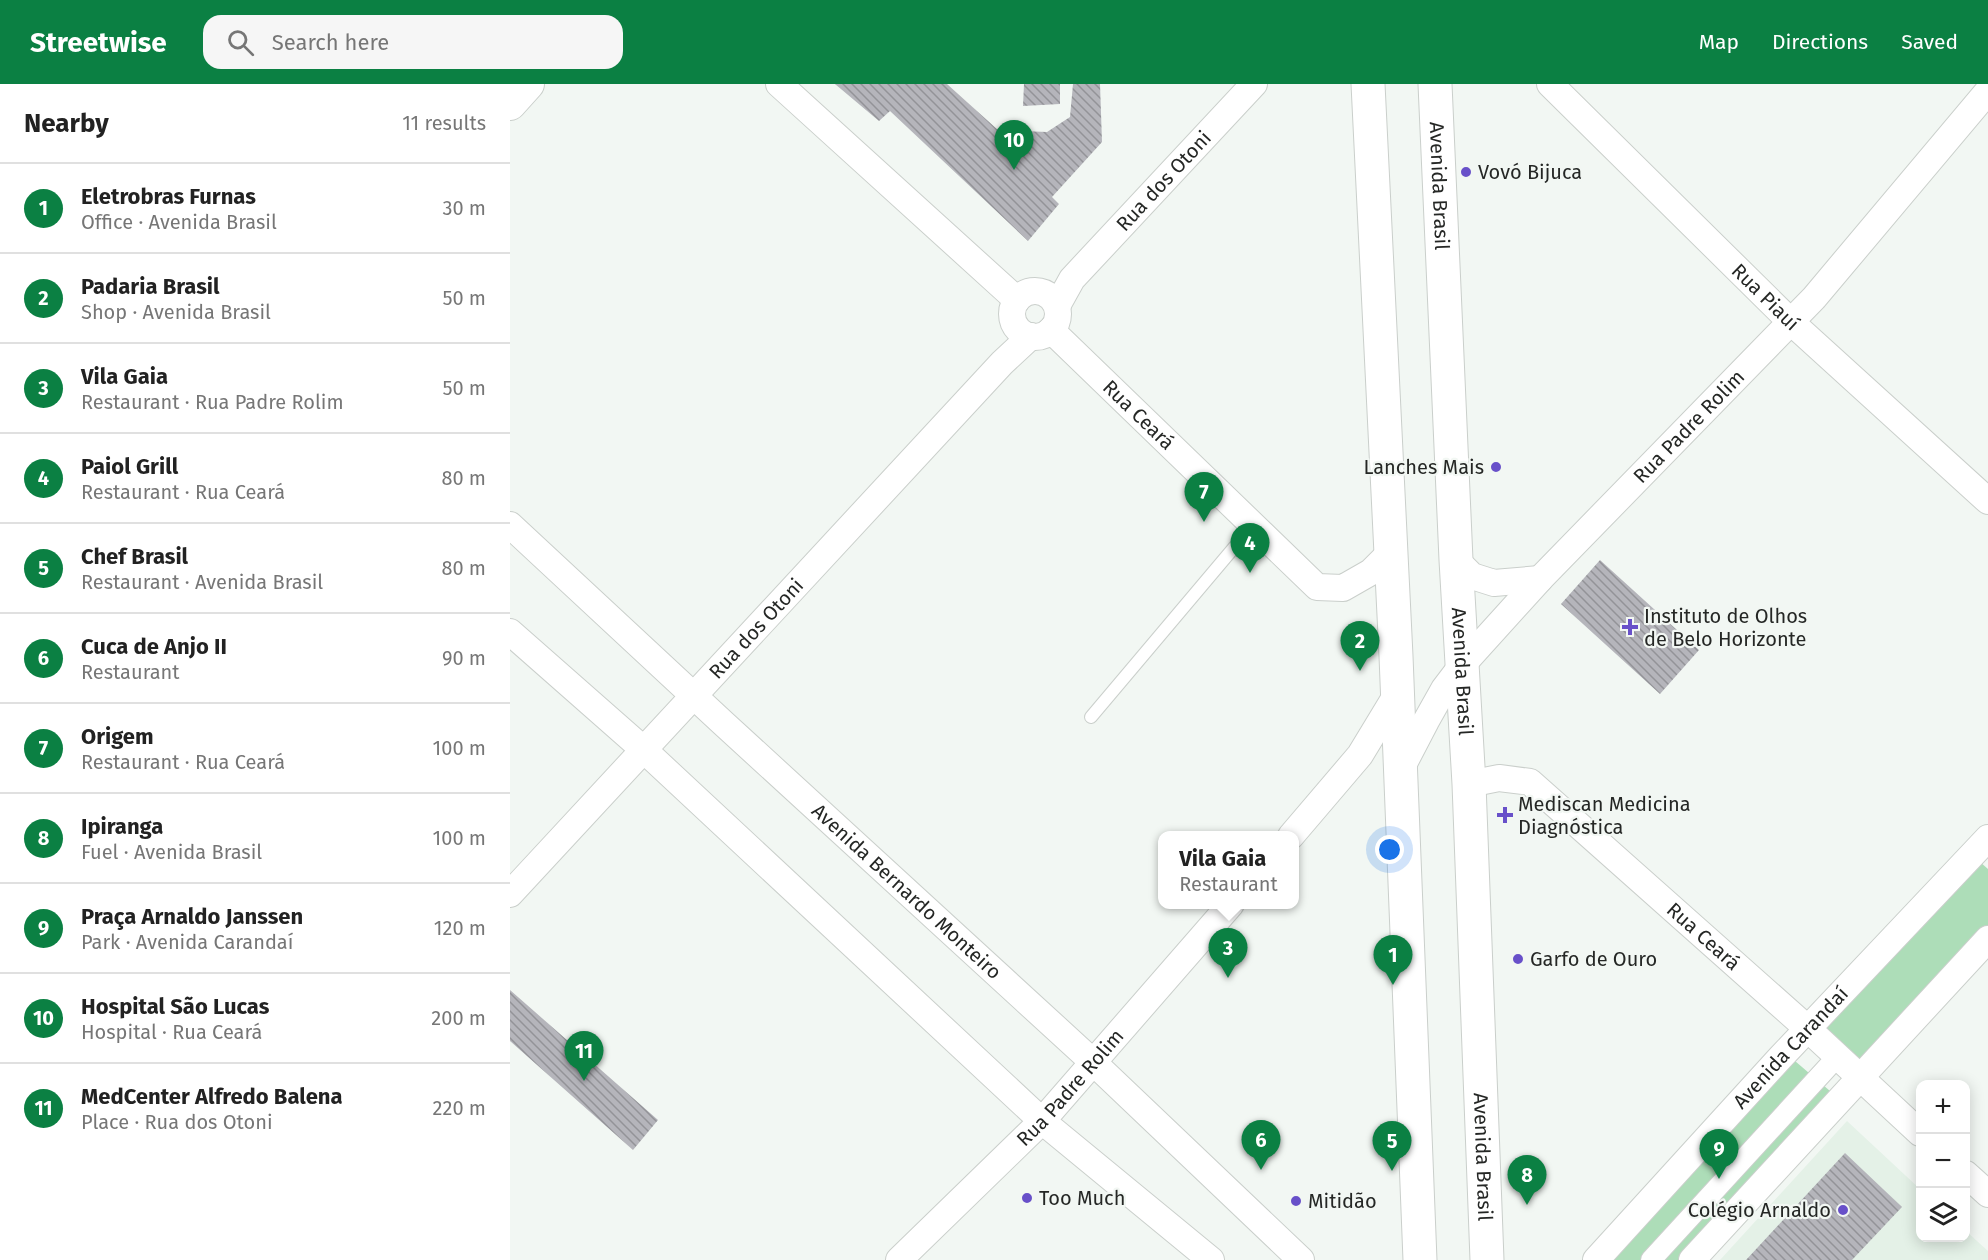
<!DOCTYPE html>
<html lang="en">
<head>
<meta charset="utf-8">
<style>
  body { margin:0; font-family:"Fira Sans",sans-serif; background:#f6f6f6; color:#222 }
  .controls { position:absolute; right:18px; bottom:18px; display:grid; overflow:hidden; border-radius:12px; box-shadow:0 3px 15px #0003 }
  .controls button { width:54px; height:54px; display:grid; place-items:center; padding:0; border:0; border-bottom:2px solid #e0e0e0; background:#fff; color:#222; font:30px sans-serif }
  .you { position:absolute; left:880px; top:766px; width:21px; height:21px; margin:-15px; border:4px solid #fff; border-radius:50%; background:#1a73e8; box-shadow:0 0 0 9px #1a73e833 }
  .badge { display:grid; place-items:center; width:39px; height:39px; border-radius:50%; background:#0b8043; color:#fff; font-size:20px; font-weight:700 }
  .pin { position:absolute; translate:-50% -50px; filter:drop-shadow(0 2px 3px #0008) }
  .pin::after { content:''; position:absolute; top:32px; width:21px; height:18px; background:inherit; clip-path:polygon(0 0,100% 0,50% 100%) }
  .popup { position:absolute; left:648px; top:747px; width:141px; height:78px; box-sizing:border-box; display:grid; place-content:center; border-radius:12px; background:#fff; filter:drop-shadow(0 2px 4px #0005); font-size:20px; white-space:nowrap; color:#767676 }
  .popup b { font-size:22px; color:#222 }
  .popup::after { content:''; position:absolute; left:50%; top:100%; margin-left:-12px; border:12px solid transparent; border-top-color:#fff }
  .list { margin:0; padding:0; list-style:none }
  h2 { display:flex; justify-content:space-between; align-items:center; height:78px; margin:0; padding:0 24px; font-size:26px }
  h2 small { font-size:20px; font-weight:400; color:#767676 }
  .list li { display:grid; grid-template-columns:39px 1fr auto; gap:18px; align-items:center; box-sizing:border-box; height:90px; padding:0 24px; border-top:2px solid #e0e0e0 }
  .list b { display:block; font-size:22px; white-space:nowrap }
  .list p { margin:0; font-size:20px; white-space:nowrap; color:#767676 }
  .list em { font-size:20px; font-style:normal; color:#767676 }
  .icon { flex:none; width:33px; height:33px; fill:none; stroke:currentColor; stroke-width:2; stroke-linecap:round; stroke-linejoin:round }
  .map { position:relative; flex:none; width:1478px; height:1176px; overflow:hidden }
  header { display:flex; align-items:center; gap:36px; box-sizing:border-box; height:84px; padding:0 30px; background:#0b8043; color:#fff }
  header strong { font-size:28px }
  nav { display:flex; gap:33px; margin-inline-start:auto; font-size:21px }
  .search { width:420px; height:54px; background:#f6f6f6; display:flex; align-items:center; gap:15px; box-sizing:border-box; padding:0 21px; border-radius:18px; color:#767676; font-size:22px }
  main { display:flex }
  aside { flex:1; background:#fff }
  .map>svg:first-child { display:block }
  .built { fill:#e4f1e7 }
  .green { fill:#adddb8 }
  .building { fill:url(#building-back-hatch) }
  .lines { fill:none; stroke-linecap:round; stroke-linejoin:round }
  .service-casing { stroke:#cacfcb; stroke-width:14 }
  .pedestrian-casing { stroke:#cacfcb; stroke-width:22 }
  .minor-casing { stroke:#cacfcb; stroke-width:28 }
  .tertiary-casing { stroke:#cacfcb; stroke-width:34 }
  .secondary-casing { stroke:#cacfcb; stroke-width:35 }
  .service { stroke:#fff; stroke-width:12 }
  .pedestrian { stroke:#fff; stroke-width:20 }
  .minor { stroke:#fff; stroke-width:26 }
  .tertiary { stroke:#fff; stroke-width:32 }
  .secondary { stroke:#fff; stroke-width:33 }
  .poi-dot { fill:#6850c9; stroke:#f2f7f3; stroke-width:2 }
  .labels { text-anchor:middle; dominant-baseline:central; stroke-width:4.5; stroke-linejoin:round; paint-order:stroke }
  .poi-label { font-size:20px; fill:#252725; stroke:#f2f7f3; text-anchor:start }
  .street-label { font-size:20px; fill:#252725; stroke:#f2f7f3 }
</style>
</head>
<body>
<header>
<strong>Streetwise</strong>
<div class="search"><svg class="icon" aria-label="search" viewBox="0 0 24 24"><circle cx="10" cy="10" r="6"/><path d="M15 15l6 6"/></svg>Search here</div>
<nav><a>Map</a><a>Directions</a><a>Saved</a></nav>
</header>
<main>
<aside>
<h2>Nearby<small>11 results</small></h2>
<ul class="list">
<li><span class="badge">1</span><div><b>Eletrobras Furnas</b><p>Office · Avenida Brasil</p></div><em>30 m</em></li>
<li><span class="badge">2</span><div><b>Padaria Brasil</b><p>Shop · Avenida Brasil</p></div><em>50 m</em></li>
<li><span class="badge">3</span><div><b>Vila Gaia</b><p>Restaurant · Rua Padre Rolim</p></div><em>50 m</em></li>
<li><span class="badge">4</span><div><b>Paiol Grill</b><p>Restaurant · Rua Ceará</p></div><em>80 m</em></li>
<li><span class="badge">5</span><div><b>Chef Brasil</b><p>Restaurant · Avenida Brasil</p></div><em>80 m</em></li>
<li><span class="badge">6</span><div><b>Cuca de Anjo II</b><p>Restaurant</p></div><em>90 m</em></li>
<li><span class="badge">7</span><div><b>Origem</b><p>Restaurant · Rua Ceará</p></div><em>100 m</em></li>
<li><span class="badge">8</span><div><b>Ipiranga</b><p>Fuel · Avenida Brasil</p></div><em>100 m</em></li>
<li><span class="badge">9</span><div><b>Praça Arnaldo Janssen</b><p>Park · Avenida Carandaí</p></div><em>120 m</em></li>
<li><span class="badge">10</span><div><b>Hospital São Lucas</b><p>Hospital · Rua Ceará</p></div><em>200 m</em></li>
<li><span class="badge">11</span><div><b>MedCenter Alfredo Balena</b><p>Place · Rua dos Otoni</p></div><em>220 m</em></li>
</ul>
</aside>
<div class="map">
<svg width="1478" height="1176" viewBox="0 0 1478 1176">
  <defs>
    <pattern id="building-back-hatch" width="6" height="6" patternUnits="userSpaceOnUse" patternTransform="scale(1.5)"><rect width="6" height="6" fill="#b5b5bb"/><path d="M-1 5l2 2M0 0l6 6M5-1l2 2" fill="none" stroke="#939398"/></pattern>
  </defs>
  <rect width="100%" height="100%" fill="#f2f7f3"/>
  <path class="built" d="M1337,1037l73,68v49h46v-7l22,20v9h-268z"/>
  <path class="green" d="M1470,778l8,7v57l-128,137 -37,-33z
    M1278,971l49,42 -152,163h-80z"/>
  <path class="building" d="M325,0h112l51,46 49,2 23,-15 3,-33h27l2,58 -50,55 7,7 -31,37 -138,-130 -11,10z
    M514,0h36v20l-37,2z
    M1090,476l99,90 -39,44 -99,-90z
    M0,906l148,130 -25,30 -123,-109z
    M1335,1069l57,54 -50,53h-106z"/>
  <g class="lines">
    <defs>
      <path id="service" d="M581,633l162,-192"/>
      <path id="pedestrian" d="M1141,1176l186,-203"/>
      <g id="minor">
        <path d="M269,0l238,216"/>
        <path id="s1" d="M1040,0l241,238 197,179"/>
        <circle cx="525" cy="230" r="23"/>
        <path id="s2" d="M547,222l15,-27 182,-195"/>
        <path id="s3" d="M541,246l266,257 26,1 28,-16 21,-21"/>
        <path id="s4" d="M0,441l213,198 371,340 207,197"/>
        <path d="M946,476l16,16 22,7 46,-4"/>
        <path d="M0,548l134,118 398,371 169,139"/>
        <path id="s5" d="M891,685l25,-48 18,-32 19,-25 77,-85 274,-281 174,-207"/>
        <path id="s6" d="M959,700l30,-6 31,4 278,247 112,104"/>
        <path d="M781,752l69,-81 37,-61"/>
        <path id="s7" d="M0,810l492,-531 29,-27"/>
        <path d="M1456,1090l22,20"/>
        <path id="s8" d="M389,1176l143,-139 189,-217"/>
        <path id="s9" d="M1086,1176l184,-202 208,-220"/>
        <path d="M1182,1176l296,-321"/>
      </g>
      <path id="tertiary" d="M0,20l18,-20"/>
      <g id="secondary">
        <path d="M858,0l28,572 24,604"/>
        <path id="s10" d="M925,0l21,476 13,224 18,476"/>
      </g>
    </defs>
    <use href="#service" class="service-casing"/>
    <use href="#pedestrian" class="pedestrian-casing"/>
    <use href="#minor" class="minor-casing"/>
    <use href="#tertiary" class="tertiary-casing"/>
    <use href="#secondary" class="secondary-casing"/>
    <use href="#service" class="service"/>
    <use href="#pedestrian" class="pedestrian"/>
    <use href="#minor" class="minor"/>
    <use href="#tertiary" class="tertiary"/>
    <use href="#secondary" class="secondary"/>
  </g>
  <g class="poi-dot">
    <circle cx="956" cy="88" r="6"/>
    <circle cx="986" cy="383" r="6"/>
    <path d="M1117 534h6v6h6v6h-6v6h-6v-6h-6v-6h6z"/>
    <path d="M992 722h6v6h6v6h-6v6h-6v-6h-6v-6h6z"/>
    <circle cx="1008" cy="875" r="6"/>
    <circle cx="517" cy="1114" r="6"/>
    <circle cx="786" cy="1117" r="6"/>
    <circle cx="1333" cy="1126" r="6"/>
  </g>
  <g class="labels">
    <g class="poi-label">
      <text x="968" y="88">Vovó Bijuca</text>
      <text x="974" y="383" text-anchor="end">Lanches Mais</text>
      <text x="1134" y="532">Instituto de Olhos<tspan x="1134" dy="23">de Belo Horizonte</tspan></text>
      <text x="1008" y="720">Mediscan Medicina<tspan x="1008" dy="23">Diagnóstica</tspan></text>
      <text x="1020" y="875">Garfo de Ouro</text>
      <text x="529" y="1114">Too Much</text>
      <text x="798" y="1117">Mitidão</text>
      <text x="1321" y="1126" text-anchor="end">Colégio Arnaldo</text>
    </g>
    <g class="street-label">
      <text stroke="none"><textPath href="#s2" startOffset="165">Rua dos Otoni</textPath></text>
      <text stroke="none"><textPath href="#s10" startOffset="102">Avenida Brasil</textPath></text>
      <text stroke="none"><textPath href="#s1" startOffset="303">Rua Piauí</textPath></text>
      <text stroke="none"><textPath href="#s3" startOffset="122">Rua Ceará</textPath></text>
      <text stroke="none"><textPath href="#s5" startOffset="450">Rua Padre Rolim</textPath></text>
      <text stroke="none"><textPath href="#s7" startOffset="362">Rua dos Otoni</textPath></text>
      <text stroke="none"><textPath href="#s10" startOffset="588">Avenida Brasil</textPath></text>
      <text stroke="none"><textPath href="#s4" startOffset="540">Avenida Bernardo Monteiro</textPath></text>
      <text stroke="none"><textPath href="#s6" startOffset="294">Rua Ceará</textPath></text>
      <text stroke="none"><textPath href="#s9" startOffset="288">Avenida Carandaí</textPath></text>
      <text stroke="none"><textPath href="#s8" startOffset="243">Rua Padre Rolim</textPath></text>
      <text stroke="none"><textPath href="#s10" startOffset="1074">Avenida Brasil</textPath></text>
    </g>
  </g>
</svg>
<div class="controls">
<button>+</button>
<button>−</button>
<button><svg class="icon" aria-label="layers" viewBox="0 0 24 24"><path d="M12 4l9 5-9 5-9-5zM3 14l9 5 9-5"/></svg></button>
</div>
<div class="you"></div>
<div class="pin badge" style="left:883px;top:901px">1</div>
<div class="pin badge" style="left:850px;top:587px">2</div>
<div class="pin badge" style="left:718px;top:894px">3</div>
<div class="popup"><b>Vila Gaia</b>Restaurant</div>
<div class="pin badge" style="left:740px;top:489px">4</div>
<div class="pin badge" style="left:882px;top:1087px">5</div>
<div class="pin badge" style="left:751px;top:1086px">6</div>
<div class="pin badge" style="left:694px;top:438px">7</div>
<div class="pin badge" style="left:1017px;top:1121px">8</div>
<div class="pin badge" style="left:1209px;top:1095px">9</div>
<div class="pin badge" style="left:504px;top:86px">10</div>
<div class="pin badge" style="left:74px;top:997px">11</div>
</div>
</main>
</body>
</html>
